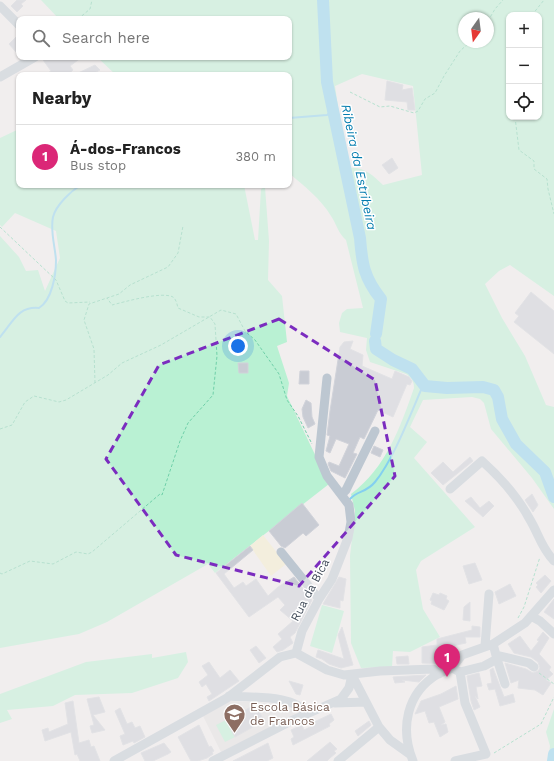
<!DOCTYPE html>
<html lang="en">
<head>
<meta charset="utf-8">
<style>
  body { margin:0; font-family:"Work Sans",sans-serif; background:#f2f2f2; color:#222 }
  .controls { position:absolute; right:12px; top:12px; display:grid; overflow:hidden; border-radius:8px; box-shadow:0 1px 3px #0004 }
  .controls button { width:36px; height:36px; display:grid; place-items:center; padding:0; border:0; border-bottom:1px solid #e0e0e0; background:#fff; color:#222; font:20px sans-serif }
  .compass { position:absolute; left:458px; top:12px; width:36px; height:36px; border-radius:50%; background:#fff; box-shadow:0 1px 3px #0004; rotate:194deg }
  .you { position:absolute; left:238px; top:346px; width:14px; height:14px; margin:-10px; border:3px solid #fff; border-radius:50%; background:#1a73e8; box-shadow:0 0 0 6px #1a73e833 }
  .badge { display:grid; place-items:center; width:26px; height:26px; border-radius:50%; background:#db2777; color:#fff; font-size:13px; font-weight:700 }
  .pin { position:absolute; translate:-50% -33px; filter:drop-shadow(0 1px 2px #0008) }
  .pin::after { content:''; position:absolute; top:21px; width:14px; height:12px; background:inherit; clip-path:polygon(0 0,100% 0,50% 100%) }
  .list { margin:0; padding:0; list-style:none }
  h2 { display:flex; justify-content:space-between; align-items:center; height:52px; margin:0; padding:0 16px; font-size:17px }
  h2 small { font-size:13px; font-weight:400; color:#767676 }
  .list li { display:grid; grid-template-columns:26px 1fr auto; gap:12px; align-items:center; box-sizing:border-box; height:64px; padding:0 16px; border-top:1px solid #e0e0e0 }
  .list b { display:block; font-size:15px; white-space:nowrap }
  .list p { margin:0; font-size:13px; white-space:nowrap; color:#767676 }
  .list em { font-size:13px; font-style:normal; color:#767676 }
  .icon { flex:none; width:22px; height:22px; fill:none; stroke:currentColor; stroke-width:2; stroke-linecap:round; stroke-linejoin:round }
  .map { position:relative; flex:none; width:554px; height:761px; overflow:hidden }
  .search { position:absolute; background:#fff; box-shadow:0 1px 3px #0004; left:16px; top:16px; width:276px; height:44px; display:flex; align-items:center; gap:10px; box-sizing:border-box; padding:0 14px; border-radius:8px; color:#767676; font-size:15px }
  .panel { position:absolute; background:#fff; box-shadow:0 1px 3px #0004; left:16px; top:72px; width:276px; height:116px; border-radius:8px }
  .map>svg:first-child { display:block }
  .education { fill:#e2dfdf }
  .green { fill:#b9f1d3; fill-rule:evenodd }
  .sand { fill:#f3eedd }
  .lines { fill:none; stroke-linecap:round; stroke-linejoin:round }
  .stream { stroke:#84d0f0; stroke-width:2 }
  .river { stroke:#84d0f0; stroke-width:12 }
  .building { fill:#c9ccd4; stroke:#d1d3da }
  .path { stroke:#70d0a9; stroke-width:1; stroke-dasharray:3 2; stroke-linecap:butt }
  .minor { stroke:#bdc7d1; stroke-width:9 }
  .marked { fill:none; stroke:#7b2cbf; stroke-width:3; stroke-dasharray:8 5; stroke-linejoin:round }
  .labels { text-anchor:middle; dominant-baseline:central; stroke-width:3; stroke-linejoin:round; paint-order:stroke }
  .street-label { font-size:12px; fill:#454f5c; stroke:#fff }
  .education-label { font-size:12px; fill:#785e54; stroke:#fff; text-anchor:start }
  .water-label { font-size:13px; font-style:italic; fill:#057daf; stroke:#fff }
</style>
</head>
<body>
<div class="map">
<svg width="554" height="761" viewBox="0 0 554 761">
  <rect width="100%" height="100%" fill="#f1eeee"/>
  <path class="education" d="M229,701l58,3 15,8 -81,40 -18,-36z"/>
  <path class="green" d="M41,0h513v296l-44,-31 -11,6 -14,13 17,34 23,38 21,49 8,2v102l-22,-31 -41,-49 -7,-26 -4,-4 -8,-2 -49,3 -13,27 17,15 -13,16 61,69 -54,34 -5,9 7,39 17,28 -30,15 -17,-1 -1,16 -31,1 -10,-25 -1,-87 5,-45 -4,-17c35,-26 49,-66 63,-106 0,-6 -2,-10 -8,-14l-36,-12 -4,-12 1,-12 -27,-6 -1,-9 3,-10 5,-4 16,-1 -17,-68c-8,-7 -9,-15 -15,-24 -10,-17 -27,-30 -42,-43v-98h-173l-19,-18h192v-38h-230zM509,15h30v102h-30zM464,18h24v24h-24zM362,74l51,12 9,89 -39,10c-11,-11 -20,-19 -36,-17l-12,-82z
    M19,129v56h225l11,55h3l3,-51 4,-2 4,54 -1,39 14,16 5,46 -10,4 12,37 -2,13 42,88 -114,89 -7,-9 -101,58 -28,12 -79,14v-412l19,21 7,14 12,-1 7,21 15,-33 -4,-27 -41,-18 -13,14 -2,-2v-87z
    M322,605l22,6 -12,42 -22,-7z
    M186,652l2,10 -10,16 -46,15 -57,2 -22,11 -46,4 5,9 -12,4v-29l86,-32 66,-8v4z
    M554,709v52h-6l2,-15 -4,-14z
    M226,720l9,17 -10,5 -9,-17z"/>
  <path class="sand" d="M263,535l23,29 -15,12 -21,-30z"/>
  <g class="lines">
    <path class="stream" d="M289,118l38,-3 6,-5
      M0,337c13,-15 18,-31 39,-29 13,-8 17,-33 17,-48 -1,-14 -6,-29 -3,-43 3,-12 18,-26 28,-32
      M350,499c8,-9 16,-6 25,-17 18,-22 34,-64 46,-92l4,-4"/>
    <path class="river" d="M323,0l4,82 33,156c2,26 4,40 21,61l-5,35
      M375,341l1,8 17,11 19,9 13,17 22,2 36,-1 11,3 4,7 4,22 14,25 29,28 9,25
      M553,761l1,-7"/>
  </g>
  <path class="building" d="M17,0h9l-5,4 2,2 -6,6 -6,-6z
    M19,34v15l-3,3 -7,-8z
    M41,57h41l-12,9 3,4 -6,5h-22l6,-4z
    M95,65l5,5 -10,5h-16z
    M387,81l16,4 -1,5 10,-2 3,22h-7l-1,-8 -22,-2z
    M392,158l6,10 -9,6 -7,-9z
    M531,292l23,19v43l-40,-32 5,-6 -4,-3z
    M353,341l-3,8 13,6 -1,11 30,13 3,-8 14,6 3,4 -2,4 -3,-1 -14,33 -15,-7 -14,29 -4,-2 -7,16 4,1 -12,24 -14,-7 -3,-7 1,-2 10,4 10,-22 -13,-5 -6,14 -4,-2 4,-15 -3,-1 3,-24 10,-64 4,-5z
    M238,363h10v10h-9z
    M300,371h9v13h-10z
    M306,400l5,3 1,14 3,7 -7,4 -5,-11 -1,-8z
    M374,446l9,4 -3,7 -9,-4z
    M470,457l3,4 -30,24 -12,-12 12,-11 10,10z
    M532,494l6,11 -5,7 -8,-12z
    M471,497l9,11 9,-7 5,5 -11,11 -18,-16z
    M302,503l17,22 -13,11 -3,-3 -18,15 -4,-2 -12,-15z
    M250,546l3,4 -29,24 10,14 9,-6 3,4 10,-7 12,17 10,-9 16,-10 18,23 -17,33 -5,4 3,6 -10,7 -6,2 -4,-5 9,-8 -4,-5 15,-13 -13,-11 5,-5 -7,-8 -29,20 -33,-44z
    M475,563l7,17 -13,4 -6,-18z
    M545,575l6,6 -10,12 -5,-6 2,-2 -2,-2z
    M339,577l7,2 -3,22 -3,-1v8l-17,-4z
    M510,584l6,12 -17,8 -4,-12z
    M433,593l6,2 1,-2 7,3 -1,3 3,2 -5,9 -13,-6 1,-3 -2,-1z
    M554,599v20l-10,-7z
    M470,602v19l-7,-1 1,-13z
    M472,626l8,1v10h-15l1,6 -14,3 1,11 -6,3v4l-25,-1v-16l15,-2v-6l35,-9z
    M342,627l11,38 -12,3 -12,-4 -7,-5 -6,-2 2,-7 26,9 -6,-24z
    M543,632l6,6 -10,16 12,13 -2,3 4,4 -7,6 5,3 -8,12 -8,-5 -17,-2 1,-8 -8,3 -6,-20 21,6 7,4 5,-2 2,-3 -2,-6 -7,-5 -17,-4 -6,-9 12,-8 11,15 8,-10 -2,-1z
    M256,646l10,12 -7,5 -9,-13z
    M408,656l1,8h-12l-1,-7z
    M209,662l11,16 10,-8 9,11 -30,20 -2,-4 5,-3 -6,-10 -4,3 -3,-5 9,-7 -6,-9z
    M493,668l11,29 9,-3 2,8 -15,4 -5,-17 -6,1 -2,-6 5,-1 -2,-13z
    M479,673l3,13 -6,1 2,12 -3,-3 5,11 -6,3 -3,-9 -4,-25z
    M426,675l-7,7 -17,-2 3,2 -10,1 -2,-6z
    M289,681l14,4 -3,10 -4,-1z
    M456,686l2,13 -19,8 6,15 -4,3 5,-1 2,8 -8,5 -6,-15 -5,1 -4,-12 -10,3 6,-13 20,-7z
    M99,697l6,15 -12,3 12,15 -13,3 -2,-7 4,-1 -7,-26z
    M73,701l6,42 10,-3 2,7 3,-1 6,15h-20l-3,-7 -2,1 -4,-23 -26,9 -3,-11 6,-2 1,4 19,-8 -3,-21z
    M251,707l2,4 5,-2 5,10 -12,5 2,3 -18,10 -9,-17z
    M120,708l7,16 5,-2 3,6 5,-2 5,11 -11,6 -1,-2 -10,4 -3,-9 5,-2 -10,-23z
    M331,714l3,6 -5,4 1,2 -37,19 -2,-6 3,-2 -3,-7 11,-5 2,5 10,-5 -2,-2z
    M369,721l2,4 -13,11 -3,-5z
    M199,725l10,22 2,-1 3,5 -2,1 1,2 -6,4 -9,3h-7l-13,-24z
    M330,742l7,7 -3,2 2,2 -6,5 -3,3h-20z
    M164,743l7,9 -3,2 -15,7h-8l-4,-8z
    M268,743l5,15 -6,3h-34z"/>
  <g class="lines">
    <path class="path" d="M532,15l12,-15
      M78,19l12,-10 2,-9
      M488,21l7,-12 8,-9
      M350,92l30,15 10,-1 24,7 4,-2 7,-12 10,-6 9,-17 16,-25 10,-9
      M515,117l4,33 15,11v8l13,10 1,10 6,25
      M0,227l56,53 9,21 3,2 22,-1
      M95,383l-1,-34 -10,-29 5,-16 30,-10 11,-9 38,-18 10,-14 5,-27
      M0,429l12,-4 13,-23 9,-6 25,6 7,-2 42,-25 14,-12 39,-18 60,-35 15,4 9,17 10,9 24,34 8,26 11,16 14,28
      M0,573l2,1 28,-13 23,3 23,-12 12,2 4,-2 68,-58 2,1 18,-54 8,-18 25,-28 4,-39 -2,-32 -5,-7h-11l-21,-9c-1,-4 -2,-9 -5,-11 -11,-6 -49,5 -61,8l-5,-7
      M518,618l6,-11 16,-50
      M539,673l15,11
      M494,753l47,-29 13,-27"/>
    <path class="minor" d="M0,6l19,19
      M0,77l35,-20
      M450,489l32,-28c19,17 35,35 47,57 10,16 11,28 25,43
      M342,494l4,-4 29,-59
      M281,552l38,47
      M531,616l9,5 14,13
      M485,646l4,-52
      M296,653l6,-22 17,-32 13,-20 16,-41 3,-16 -2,-17 -22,-29 -8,-19 8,-79
      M296,653l31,17 17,5 36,-4 53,-2 6,5
      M496,655l33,8 5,4
      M497,659l8,25
      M452,668l10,-13 31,-11 32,-21 29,-33
      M452,668l8,4 5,31 21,51 -31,7
      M460,672l24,-6 13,-7 -4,-15
      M352,675l27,52 11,13 21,15
      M229,696c22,2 65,-2 78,18
      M335,703l31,-1
      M114,761l113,-63 53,-41 16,-4
      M213,761l80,-41 48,-21 8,-11 3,-13
      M338,761l41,-34
      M413,761c-13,-32 -7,-68 25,-87 4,-2 9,-3 14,-6"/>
  </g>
  <path d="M0 0H554V761H0ZM279,319l96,61 20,96 -96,110 -123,-31 -70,-96 53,-94z" fill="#f1eeee" fill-opacity=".55" fill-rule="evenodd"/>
  <path class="marked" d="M279,319l96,61 20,96 -96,110 -123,-31 -70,-96 53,-94z"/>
  <defs>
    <symbol id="school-pin" viewBox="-11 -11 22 30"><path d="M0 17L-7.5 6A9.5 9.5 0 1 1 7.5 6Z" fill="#8d6e63" stroke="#fff"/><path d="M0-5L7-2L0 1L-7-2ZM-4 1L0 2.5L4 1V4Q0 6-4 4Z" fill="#fff"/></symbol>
  </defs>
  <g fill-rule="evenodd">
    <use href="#school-pin" x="222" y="702" width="25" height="34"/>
  </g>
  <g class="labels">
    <g class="street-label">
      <text transform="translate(310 590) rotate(-62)">Rua da Bica</text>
    </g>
    <g class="education-label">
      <text x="250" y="707">Escola Básica<tspan x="250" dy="14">de Francos</tspan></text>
    </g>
    <g class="water-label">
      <text transform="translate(359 167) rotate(78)">Ribeira da Estribeira</text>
    </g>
  </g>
</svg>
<div class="controls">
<button>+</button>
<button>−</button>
<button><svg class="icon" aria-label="locate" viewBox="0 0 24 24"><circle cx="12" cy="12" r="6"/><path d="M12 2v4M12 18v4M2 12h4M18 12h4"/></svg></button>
</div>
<svg class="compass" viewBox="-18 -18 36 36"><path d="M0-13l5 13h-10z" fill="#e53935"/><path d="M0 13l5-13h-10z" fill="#767676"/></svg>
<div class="you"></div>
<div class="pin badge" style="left:447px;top:677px">1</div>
<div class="search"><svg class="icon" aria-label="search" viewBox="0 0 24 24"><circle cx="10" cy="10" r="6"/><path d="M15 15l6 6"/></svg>Search here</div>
<section class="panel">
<h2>Nearby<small></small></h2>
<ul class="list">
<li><span class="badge">1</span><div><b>Á-dos-Francos</b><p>Bus stop</p></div><em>380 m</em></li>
</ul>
</section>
</div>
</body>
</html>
